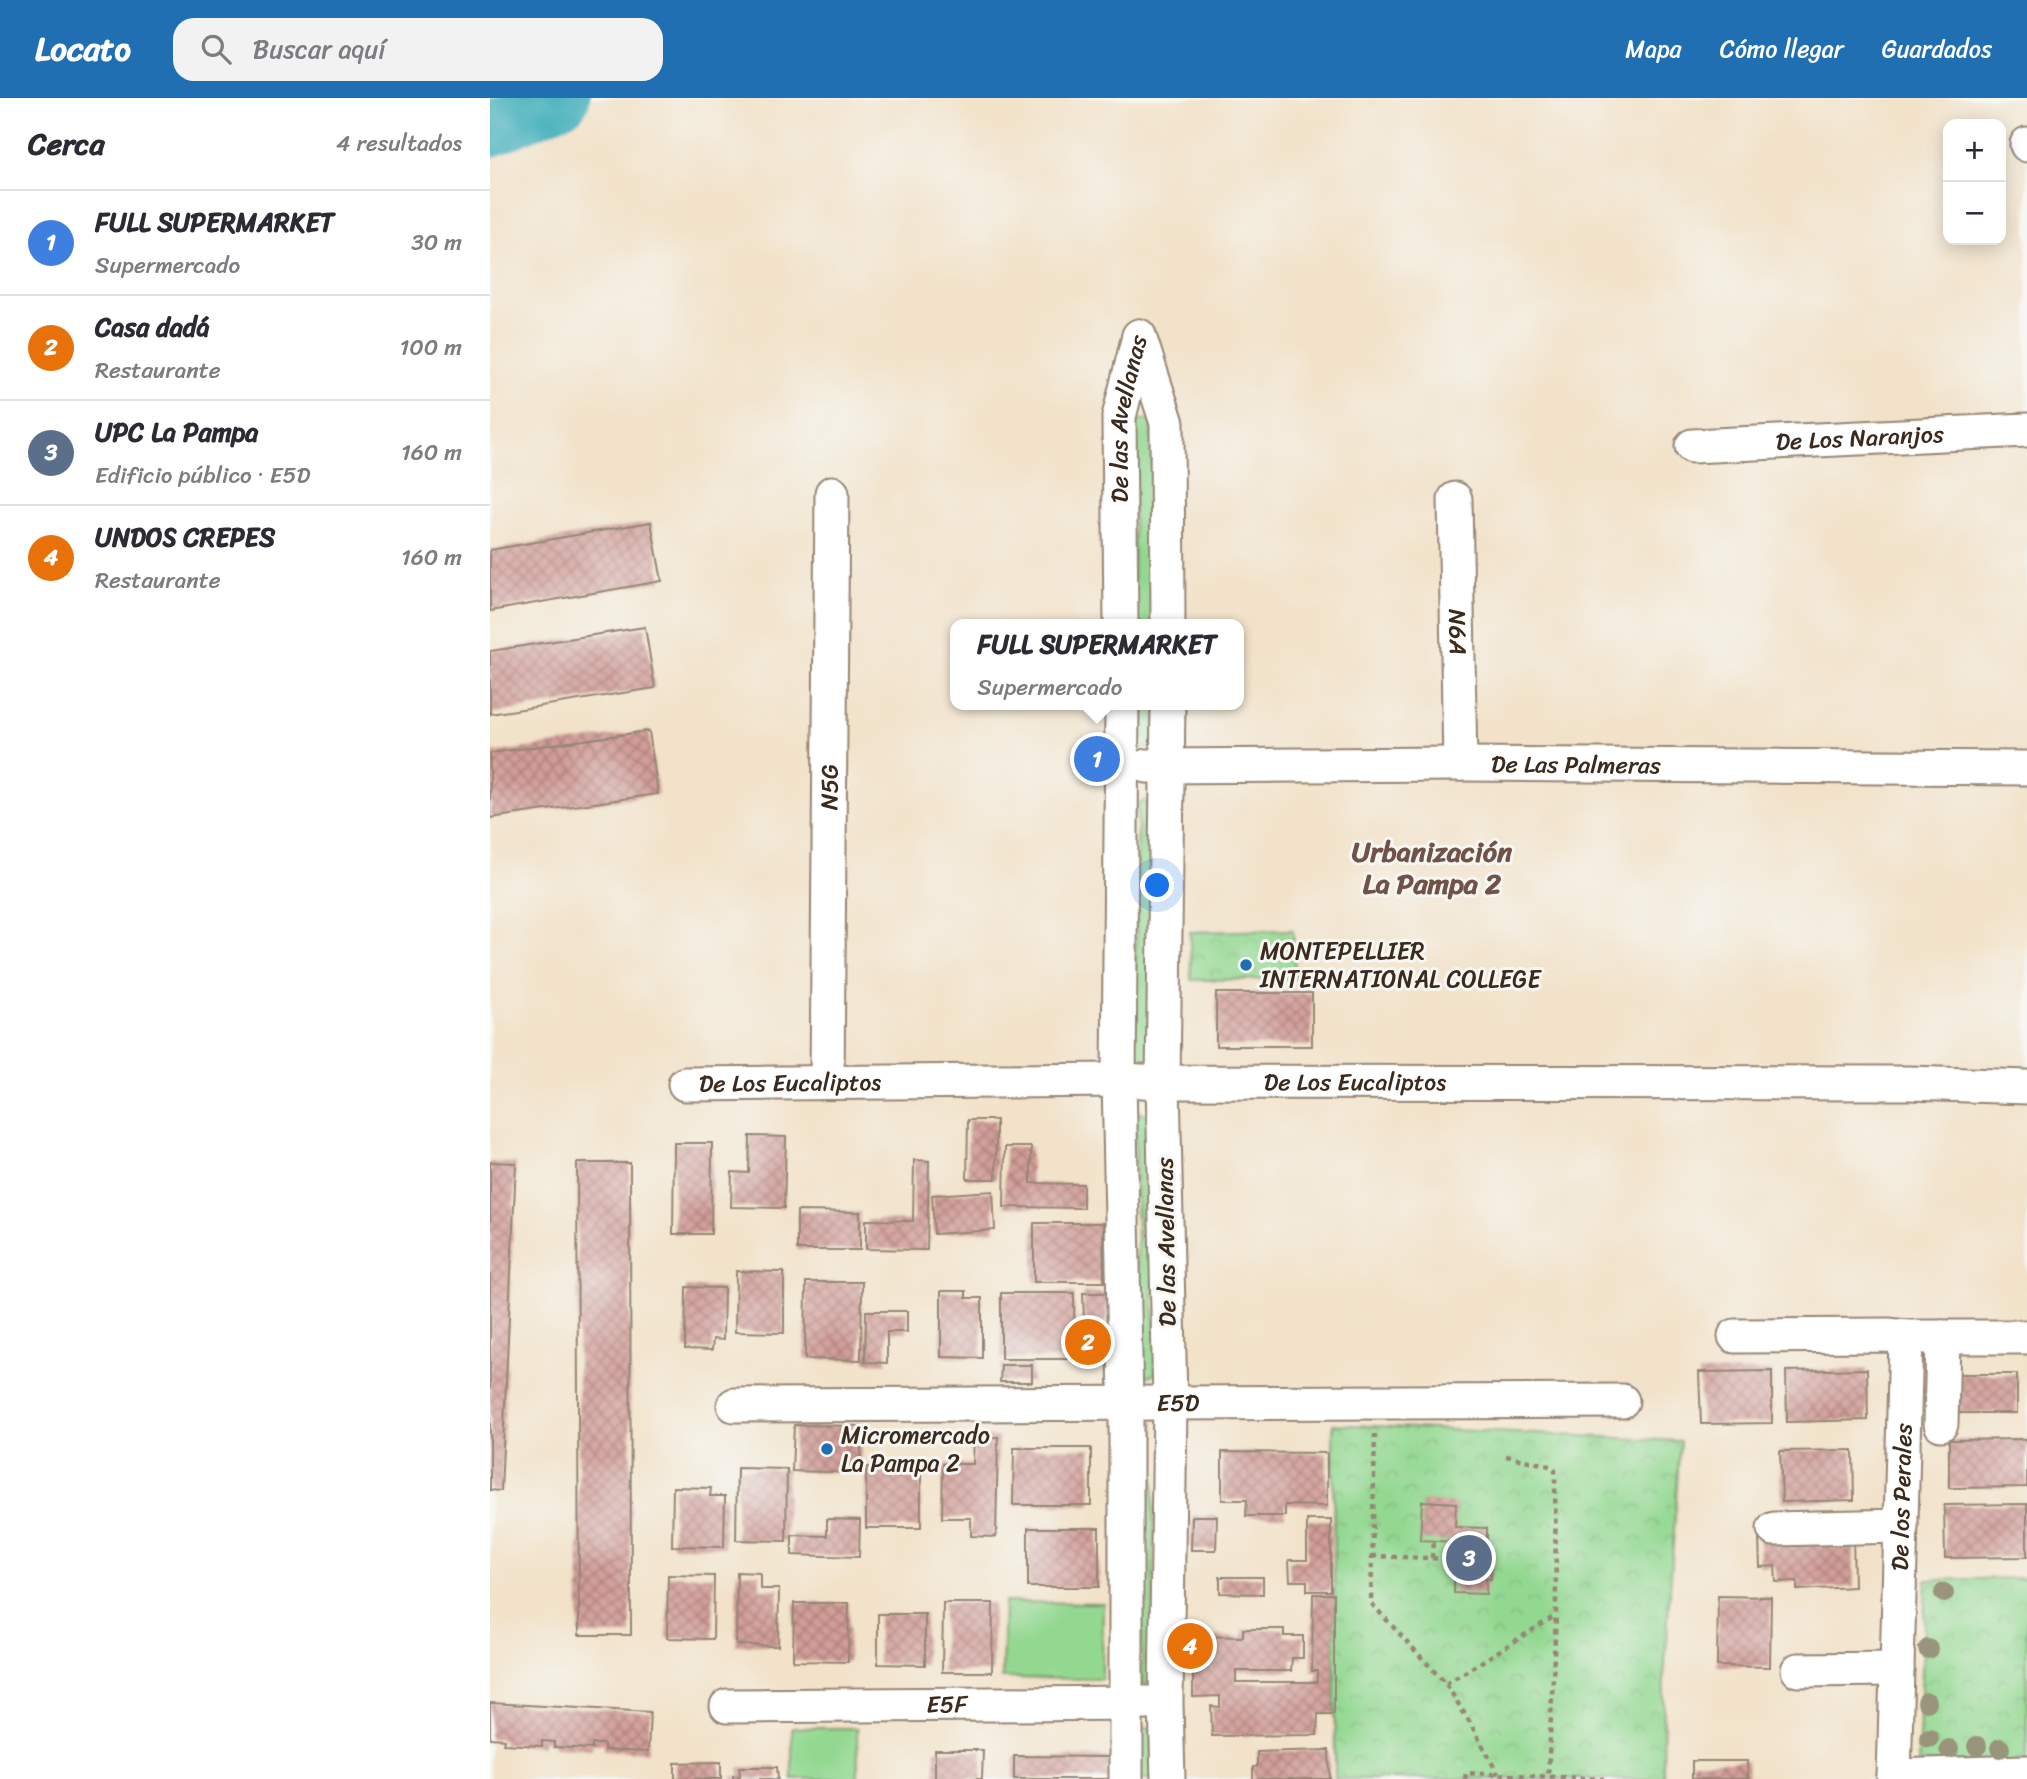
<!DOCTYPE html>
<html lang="es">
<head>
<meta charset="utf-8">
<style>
  body { margin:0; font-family:Sriracha,sans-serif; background:#f2f2f3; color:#2b2b33 }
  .controls { position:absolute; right:21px; top:21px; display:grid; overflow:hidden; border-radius:14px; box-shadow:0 4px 18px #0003 }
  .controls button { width:63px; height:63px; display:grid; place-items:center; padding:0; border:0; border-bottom:2px solid #e1e1e2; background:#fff; color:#2b2b33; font:35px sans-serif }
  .you { position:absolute; left:668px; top:788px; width:24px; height:24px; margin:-18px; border:5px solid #fff; border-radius:50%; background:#1a73e8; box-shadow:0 0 0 10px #1a73e833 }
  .badge { display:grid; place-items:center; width:46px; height:46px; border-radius:50%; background:#1f6fb2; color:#fff; font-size:23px; font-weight:700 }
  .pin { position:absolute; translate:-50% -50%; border:4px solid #fff; box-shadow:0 2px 7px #0006 }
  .popup { position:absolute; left:460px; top:521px; width:294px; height:91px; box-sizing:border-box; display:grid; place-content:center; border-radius:14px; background:#fff; filter:drop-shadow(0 2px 5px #0005); font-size:23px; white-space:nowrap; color:#7c7c81 }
  .popup b { font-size:26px; color:#2b2b33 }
  .popup::after { content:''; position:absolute; left:50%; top:100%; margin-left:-14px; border:14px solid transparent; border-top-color:#fff }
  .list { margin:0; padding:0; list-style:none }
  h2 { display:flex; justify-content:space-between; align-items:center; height:91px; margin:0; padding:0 28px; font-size:30px }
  h2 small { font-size:23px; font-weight:400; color:#7c7c81 }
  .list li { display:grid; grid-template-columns:46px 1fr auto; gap:21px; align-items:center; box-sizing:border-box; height:105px; padding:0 28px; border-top:2px solid #e1e1e2 }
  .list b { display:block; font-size:26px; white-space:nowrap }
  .list p { margin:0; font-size:23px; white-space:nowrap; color:#7c7c81 }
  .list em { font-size:23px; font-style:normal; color:#7c7c81 }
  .icon { flex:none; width:38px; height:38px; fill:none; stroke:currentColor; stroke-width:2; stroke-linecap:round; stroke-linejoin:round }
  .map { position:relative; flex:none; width:1537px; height:1681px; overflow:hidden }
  header { display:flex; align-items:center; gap:42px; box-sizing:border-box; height:98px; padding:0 35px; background:#1f6fb2; color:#fff }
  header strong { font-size:33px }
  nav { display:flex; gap:38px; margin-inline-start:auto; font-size:24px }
  .search { width:490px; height:63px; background:#f2f2f3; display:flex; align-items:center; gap:18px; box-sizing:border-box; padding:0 24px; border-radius:21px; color:#7c7c81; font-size:26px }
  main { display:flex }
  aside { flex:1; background:#fff }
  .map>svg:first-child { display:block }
  .grass { fill:#93d891; stroke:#678158; stroke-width:2 }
  .park { fill:url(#park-crowns); stroke:#678158; stroke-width:2 }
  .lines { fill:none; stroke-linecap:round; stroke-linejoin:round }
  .river { stroke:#3dadb9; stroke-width:56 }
  .building { fill:url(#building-cross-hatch) }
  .minor-casing { stroke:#968674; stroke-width:37 }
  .path { stroke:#968674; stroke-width:4.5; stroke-dasharray:5 5; stroke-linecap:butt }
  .minor { stroke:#fff; stroke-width:33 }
  .tree { fill:#99957b }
  .poi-dot { fill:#1f6fb2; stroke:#f6f6f2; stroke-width:2.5 }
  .labels { text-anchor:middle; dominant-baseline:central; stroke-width:6; stroke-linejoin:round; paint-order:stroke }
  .street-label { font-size:24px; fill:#3b2a1e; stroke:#f6f6f2 }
  .poi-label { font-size:24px; fill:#3b2a1e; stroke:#f6f6f2; text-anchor:start }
  .quarter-label { font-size:28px; font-weight:bold; fill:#705249; stroke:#f6f6f2 }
</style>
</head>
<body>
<header>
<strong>Locato</strong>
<div class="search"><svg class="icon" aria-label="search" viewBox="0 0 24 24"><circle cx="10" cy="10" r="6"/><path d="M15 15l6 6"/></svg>Buscar aquí</div>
<nav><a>Mapa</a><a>Cómo llegar</a><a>Guardados</a></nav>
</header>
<main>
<aside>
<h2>Cerca<small>4 resultados</small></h2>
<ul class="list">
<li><span class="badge" style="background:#3f7fe0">1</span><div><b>FULL SUPERMARKET</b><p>Supermercado</p></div><em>30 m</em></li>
<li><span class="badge" style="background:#e8710a">2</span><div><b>Casa dadá</b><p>Restaurante</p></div><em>100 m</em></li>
<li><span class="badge" style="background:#5c6f8a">3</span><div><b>UPC La Pampa</b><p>Edificio público · E5D</p></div><em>160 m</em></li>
<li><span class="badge" style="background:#e8710a">4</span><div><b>UNDOS CREPES</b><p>Restaurante</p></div><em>160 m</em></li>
</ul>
</aside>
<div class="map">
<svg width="1537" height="1681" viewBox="0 0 1537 1681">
  <defs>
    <pattern id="park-crowns" width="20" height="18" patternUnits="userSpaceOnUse" patternTransform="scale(1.75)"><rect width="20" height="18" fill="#93d891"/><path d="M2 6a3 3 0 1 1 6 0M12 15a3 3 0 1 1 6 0" fill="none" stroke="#80ba7d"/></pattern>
    <pattern id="building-cross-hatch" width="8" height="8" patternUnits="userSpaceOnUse" patternTransform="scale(1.75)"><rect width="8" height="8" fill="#d29d99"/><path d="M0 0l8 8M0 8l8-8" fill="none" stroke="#ac807c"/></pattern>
  </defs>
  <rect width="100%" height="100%" fill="#f6f6f2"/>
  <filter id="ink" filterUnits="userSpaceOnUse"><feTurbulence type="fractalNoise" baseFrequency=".0143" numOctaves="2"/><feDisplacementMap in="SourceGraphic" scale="14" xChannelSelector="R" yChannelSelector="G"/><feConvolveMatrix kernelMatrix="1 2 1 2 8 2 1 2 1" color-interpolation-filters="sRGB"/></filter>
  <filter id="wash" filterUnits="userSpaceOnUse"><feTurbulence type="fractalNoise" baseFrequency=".00686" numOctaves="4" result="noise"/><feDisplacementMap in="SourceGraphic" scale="28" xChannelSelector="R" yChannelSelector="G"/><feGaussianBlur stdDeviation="1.57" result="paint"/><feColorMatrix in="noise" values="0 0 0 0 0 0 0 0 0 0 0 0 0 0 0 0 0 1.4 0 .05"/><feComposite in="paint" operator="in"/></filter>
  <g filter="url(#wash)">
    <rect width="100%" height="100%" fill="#f2e2c9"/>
    <path class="grass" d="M655,321l6,3 6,202h-24l1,-200z
      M644,607h23l-5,42 -7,1 -7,-2z
      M655,703l7,4 1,255 -9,7 -10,-3 4,-260z
      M649,1014l10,3 7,258 -7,3 -10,-2 -4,-260z
      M660,1323l4,1 -1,263h-11v-262z
      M514,1504l99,1 -1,76 -100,-1z
      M657,1629l3,1 8,51h-24l5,-50z
      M302,1630h65l1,51h-66z"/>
    <path class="park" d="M803,832l2,49 -104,1 -1,-48z
      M843,1326l347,17 -16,237 -1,101h-328z
      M1537,1480v184l-109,1 8,-183z"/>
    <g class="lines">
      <path class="river" d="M0,31l72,-31"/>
    </g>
    <g id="blocks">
      <path class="building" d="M161,424l11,59 -172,30v-61z
        M155,529l10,61 -165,26v-63z
        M159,633l9,63 -168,24v-65z
        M726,895h96v53h-96z
        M478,1022h28v59h-29z
        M260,1038l36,1 -2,71 -53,-1 1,-35 17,1z
        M184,1045h38l-1,91h-38z
        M515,1049h26v36l52,1v24l-79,-1z
        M424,1062l15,1 -2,89 -61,-1v-29l47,1z
        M0,1064l26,1 -15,328 -11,-1z
        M87,1065h53l1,472h-52z
        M503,1093l2,39 -61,4 -2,-39z
        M307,1113l63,1v38h-63z
        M544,1125h69l1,59h-70z
        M246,1173l48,1v61l-49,-1z
        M316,1184h56l-1,78 -56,-1z
        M196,1189l38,1 -1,52 -10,-1 -1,11 -27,-1z
        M451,1193h25v7h16v60l-41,-1z
        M511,1195h73l1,66h-74z
        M593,1195h24v29h-23z
        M376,1213h41v21h-20v31l-22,-1z
        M511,1267h31v17h-32z
        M1377,1271l1,51 -81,2 -1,-51z
        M1282,1273v52l-71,1 -2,-52z
        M1458,1276h69v39h-68z
        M304,1327l67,1v47l-69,-2z
        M484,1339h24l-2,100 -25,-1v-18h-29l1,-54h30z
        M1537,1341v48l-78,1v-48z
        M524,1350h77v57h-78z
        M1363,1352l1,50 -72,2 -2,-51z
        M732,1354l105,1v53l-42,-1v11h-39l1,-16h-25z
        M376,1369l55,1v60h-55z
        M247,1370l50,1 -1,72 -50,-1z
        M183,1389l38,1 -1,8h15l-1,51 -52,-1z
        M932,1403l34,2 -1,24 32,1v31h4v20h-5v15l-32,-1 1,-51 -35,-2z
        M1537,1406v53l-82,1 -1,-53z
        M702,1418h25l-1,34h-25z
        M337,1421l33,1 -1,37 -67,-2v-20l35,1z
        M817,1422h24v71h-24v-10h-17l-1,-21h18z
        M538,1430h71v59h-71z
        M1363,1436l1,53 -57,3v-9l-21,1 -1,-16 -15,1 -1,-29z
        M247,1474l23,1v16h19l-1,57 -42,-1z
        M178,1477l46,1 -1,63 -46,-1z
        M730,1479h43v17l-43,-1z
        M823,1496h21v120h-16l-1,21 -105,1 -1,-30 9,1v-11l-27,1v-61l50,1v-8h41v7h19v22h-11l-1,13h-55v11h81v-11h-5z
        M1228,1498l53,1 -1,70 -53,-1z
        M304,1505h55l-1,59 -55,-1z
        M453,1505h50l-1,69h-50z
        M388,1516h47v51l-47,-1z
        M0,1605l160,9 -2,40 -44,-2v-6h-12v5l-38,-2v-5l-12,-1v5l-39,-2 1,-5 -14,-1z
        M445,1652h48l-1,29h-47z
        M839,1652l1,29h-77v-12h4v-15z
        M524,1658l95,1v22h-95z
        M1202,1663h55l1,18h-56z
        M231,1664v17h-46v-16z
        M249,1669h38l1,12h-45v-3h7z"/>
    </g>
  </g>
  <g filter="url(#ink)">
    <use href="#blocks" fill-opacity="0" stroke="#968674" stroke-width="2"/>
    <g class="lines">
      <defs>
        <g id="minor">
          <path d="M1537,46v1"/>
          <path d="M649,238l28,87 1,201"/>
          <path id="s1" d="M1202,348l335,-16"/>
          <path id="s2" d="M965,401l5,265"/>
          <path id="s3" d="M631,526l-2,-207 20,-81"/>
          <path d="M632,607l-3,375 7,322v377"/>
          <path id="s4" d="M657,668l313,-2 567,4"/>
          <path id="s5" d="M337,983l5,-588"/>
          <path id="s6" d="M195,986l434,-4 44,2 746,1 118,4"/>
          <path d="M1245,1238l153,-1 18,2"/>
          <path id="s7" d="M244,1307l888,-4"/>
          <path d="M1451,1326l2,-87"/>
          <path d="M1284,1431l127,-3"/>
          <path d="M1308,1572l99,-1"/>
          <path id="s8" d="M237,1608l420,-3"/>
          <path d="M1404,1678l132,-4"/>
          <path d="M678,1681l-2,-76 4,-301 -7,-320 5,-377"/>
          <path id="s9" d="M1404,1681l12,-442h121"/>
        </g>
      </defs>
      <use href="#minor" class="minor-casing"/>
      <path class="path" d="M885,1336l-4,169 75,81 23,37 29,53
        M1016,1358l41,9 8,5 1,145 -8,161
        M882,1458l82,3
        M942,1460l1,-18
        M956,1586l109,-68
        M975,1681l1,-6 138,6"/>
      <use href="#minor" class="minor"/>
    </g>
    <g class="tree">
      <circle cx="1454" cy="1495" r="10"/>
      <circle cx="1438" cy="1551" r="10"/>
      <circle cx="1437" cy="1604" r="10"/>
      <circle cx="1439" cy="1640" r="10"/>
      <circle cx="1487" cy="1648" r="10"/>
      <circle cx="1510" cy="1650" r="10"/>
      <circle cx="1459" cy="1651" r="10"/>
    </g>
  </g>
  <g class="poi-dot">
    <circle cx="756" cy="867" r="7"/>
    <circle cx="337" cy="1351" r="7"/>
  </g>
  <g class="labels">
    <g class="street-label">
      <text stroke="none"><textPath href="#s3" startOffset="206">De las Avellanas</textPath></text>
      <text stroke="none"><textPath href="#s1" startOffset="168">De Los Naranjos</textPath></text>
      <text stroke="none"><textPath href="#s2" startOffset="133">N6A</textPath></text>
      <text stroke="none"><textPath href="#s4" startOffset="429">De Las Palmeras</textPath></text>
      <text stroke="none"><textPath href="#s5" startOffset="294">N5G</textPath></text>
      <text stroke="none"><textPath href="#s6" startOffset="105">De Los Eucaliptos</textPath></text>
      <text stroke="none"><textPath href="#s6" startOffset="670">De Los Eucaliptos</textPath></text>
      <text transform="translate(676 1144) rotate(-91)">De las Avellanas</text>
      <text stroke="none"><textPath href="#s7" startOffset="444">E5D</textPath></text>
      <text stroke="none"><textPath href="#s9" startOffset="282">De los Perales</textPath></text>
      <text stroke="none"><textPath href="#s8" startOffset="220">E5F</textPath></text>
    </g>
    <g class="poi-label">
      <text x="770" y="853">MONTEPELLIER<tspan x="770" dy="28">INTERNATIONAL COLLEGE</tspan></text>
      <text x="351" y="1337">Micromercado<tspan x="351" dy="28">La Pampa 2</tspan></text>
    </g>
    <g class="quarter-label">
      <text x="942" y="753">Urbanización<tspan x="942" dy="32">La Pampa 2</tspan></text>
    </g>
  </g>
</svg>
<div class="controls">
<button>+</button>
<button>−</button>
</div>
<div class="you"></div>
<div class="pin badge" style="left:607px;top:661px;background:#3f7fe0">1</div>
<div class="popup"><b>FULL SUPERMARKET</b>Supermercado</div>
<div class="pin badge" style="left:598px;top:1244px;background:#e8710a">2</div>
<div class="pin badge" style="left:979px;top:1460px;background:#5c6f8a">3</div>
<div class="pin badge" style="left:700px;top:1548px;background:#e8710a">4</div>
</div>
</main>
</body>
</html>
